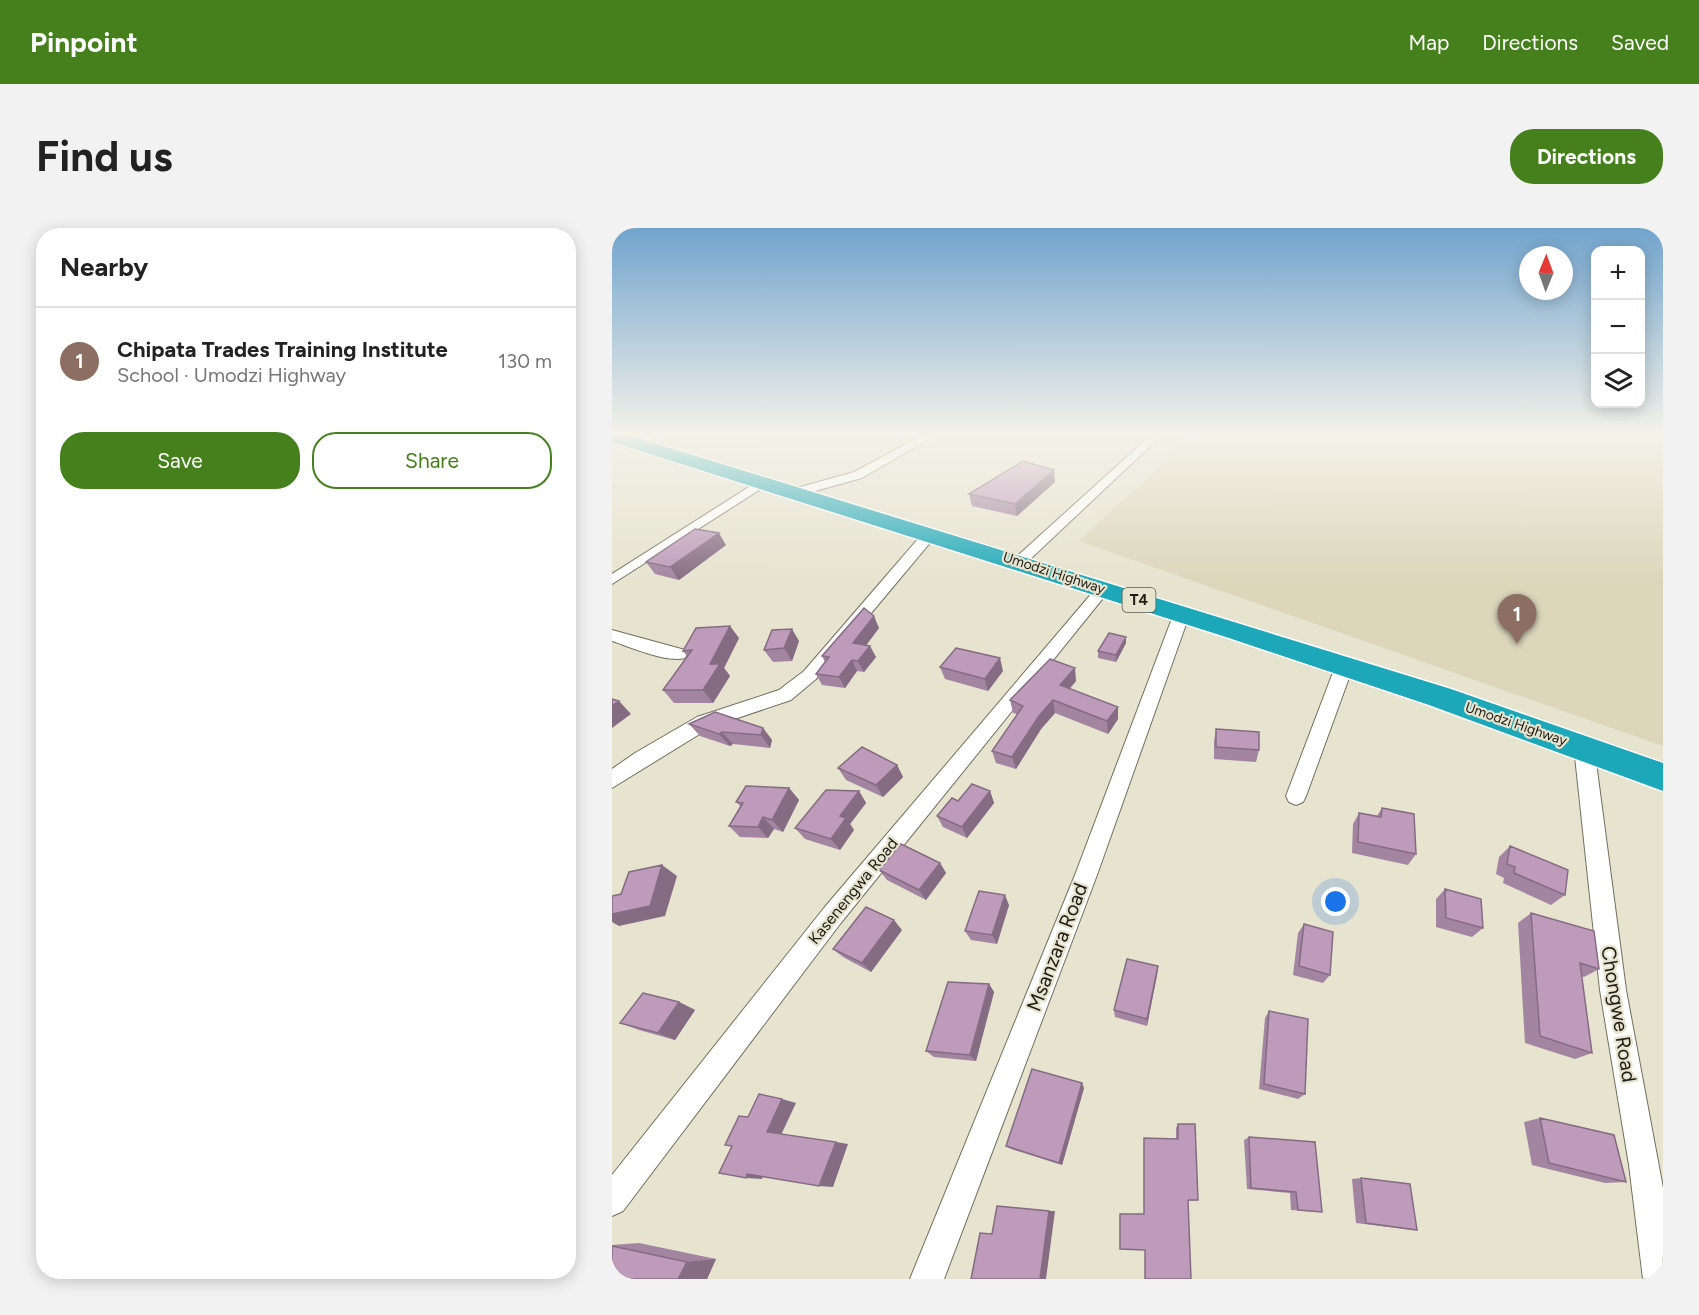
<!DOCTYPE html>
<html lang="en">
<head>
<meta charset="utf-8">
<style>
  body { margin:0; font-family:Figtree,sans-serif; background:#f2f2f2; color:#222 }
  .controls { position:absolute; right:18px; top:18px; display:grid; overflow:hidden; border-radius:12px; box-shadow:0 3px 15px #0003 }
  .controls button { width:54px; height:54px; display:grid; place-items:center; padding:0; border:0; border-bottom:2px solid #e0e0e0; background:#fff; color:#222; font:30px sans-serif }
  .compass { position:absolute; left:907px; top:18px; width:54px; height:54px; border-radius:50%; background:#fff; box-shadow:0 3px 15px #0003; rotate:1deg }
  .you { position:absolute; left:724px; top:674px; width:21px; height:21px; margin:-15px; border:4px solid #fff; border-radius:50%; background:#1a73e8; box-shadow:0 0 0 9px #1a73e833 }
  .badge { display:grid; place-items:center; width:39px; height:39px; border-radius:50%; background:#45801c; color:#fff; font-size:20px; font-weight:700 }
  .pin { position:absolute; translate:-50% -50px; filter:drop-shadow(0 2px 3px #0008) }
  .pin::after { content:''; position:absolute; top:32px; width:21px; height:18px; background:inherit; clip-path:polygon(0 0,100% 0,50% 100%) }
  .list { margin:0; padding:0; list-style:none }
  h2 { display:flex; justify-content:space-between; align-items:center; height:78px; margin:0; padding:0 24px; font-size:26px }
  h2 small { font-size:20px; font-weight:400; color:#767676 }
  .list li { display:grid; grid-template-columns:39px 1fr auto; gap:18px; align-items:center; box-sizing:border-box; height:108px; padding:0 24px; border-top:2px solid #e0e0e0 }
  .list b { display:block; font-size:22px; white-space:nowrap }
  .list p { margin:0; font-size:20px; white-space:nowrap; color:#767676 }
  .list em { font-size:20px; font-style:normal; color:#767676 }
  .actions { display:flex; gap:12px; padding:18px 24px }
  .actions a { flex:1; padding:14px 0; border:2px solid #45801c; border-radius:24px; text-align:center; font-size:21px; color:#45801c }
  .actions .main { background:#45801c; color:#fff }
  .icon { flex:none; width:33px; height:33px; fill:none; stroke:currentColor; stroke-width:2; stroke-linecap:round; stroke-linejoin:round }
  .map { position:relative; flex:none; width:1051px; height:1051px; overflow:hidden; border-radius:24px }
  header { display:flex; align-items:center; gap:36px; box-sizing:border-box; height:84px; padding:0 30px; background:#45801c; color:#fff }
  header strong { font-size:28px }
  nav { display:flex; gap:33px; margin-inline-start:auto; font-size:21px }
  .intro { display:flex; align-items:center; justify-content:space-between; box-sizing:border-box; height:144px; padding:0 36px }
  h1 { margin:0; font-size:42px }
  .button { padding:15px 27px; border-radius:24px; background:#45801c; color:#fff; font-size:21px; font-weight:700 }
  main { display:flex; gap:36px; padding:0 36px }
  aside { flex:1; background:#fff; border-radius:24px; box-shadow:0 3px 15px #0003 }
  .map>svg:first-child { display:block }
  .built { fill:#dcd6bb }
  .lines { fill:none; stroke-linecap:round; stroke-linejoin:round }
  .street-casing { stroke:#736f5e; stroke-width:2 }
  .highway-casing { stroke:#fff; stroke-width:3 }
  .street { fill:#fff; fill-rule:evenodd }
  .highway { fill:#1ca8b8; fill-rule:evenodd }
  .wall { fill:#a384a1 }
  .shaded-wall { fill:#856c83 }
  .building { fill:#be9abb; stroke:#856c83; stroke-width:1.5 }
  .labels { text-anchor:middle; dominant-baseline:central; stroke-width:4.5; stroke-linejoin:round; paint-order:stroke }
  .far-street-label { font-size:14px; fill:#1e1c15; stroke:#e6e3cf }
  .shield { fill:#e6e3cf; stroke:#5a584d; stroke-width:1.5 }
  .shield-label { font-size:15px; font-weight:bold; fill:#1e1c15 }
  .street-label { font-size:16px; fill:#1e1c15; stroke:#e6e3cf }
  .near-street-label { font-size:20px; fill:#1e1c15; stroke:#e6e3cf }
</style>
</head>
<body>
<header>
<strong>Pinpoint</strong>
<nav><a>Map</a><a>Directions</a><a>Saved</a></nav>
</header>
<div class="intro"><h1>Find us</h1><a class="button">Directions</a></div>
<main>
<aside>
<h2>Nearby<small></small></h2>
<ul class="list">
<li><span class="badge" style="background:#8d6e63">1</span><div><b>Chipata Trades Training Institute</b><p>School · Umodzi Highway</p></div><em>130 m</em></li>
</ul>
<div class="actions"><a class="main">Save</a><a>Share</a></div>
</aside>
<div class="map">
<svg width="1051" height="1051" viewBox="0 0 1051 1051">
  <rect width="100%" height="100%" fill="#e6e3cf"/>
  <path class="built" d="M582,207h469v311l-584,-205z"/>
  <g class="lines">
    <defs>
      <path id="street" d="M37,207h14l-21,11 -4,1 -5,-3z
        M311,207h13l-74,43 -65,18 -6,-4 2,-3 61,-17z
        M539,207h11l-138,130h-10l-2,-3 2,-3z
        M151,250l4,1v6l-155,99v-10z
        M317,303l5,1 2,3 -2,3 -118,141 -25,21 -80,27 -99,61v-19l23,-16 62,-36 82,-27 25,-19 120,-139z
        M491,357l7,4 -2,3 -268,332 -217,287 -11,5v-41l212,-267 274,-322z
        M570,380l8,5 -93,262 -153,404h-34l165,-404 99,-262z
        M0,402l73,20 2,4 -2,4c-18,5 -55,-11 -73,-17z
        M732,433l6,2 3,4 -47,129 -3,6 -7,3 -7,-3 -3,-6 49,-129 3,-4z
        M972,512l7,2 3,5 32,243 37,198v91h-20l-14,-114 -29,-175 -26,-243 3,-5z"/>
      <path id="highway" d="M0,207h16l823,254 212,74v28l-234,-86 -200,-67 -617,-196z"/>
    </defs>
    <use href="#street" class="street-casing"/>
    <use href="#highway" class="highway-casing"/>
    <use href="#street" class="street"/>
    <use href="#highway" class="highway"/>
  </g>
  <path class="wall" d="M443,254l-38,34 -45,-10 -3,-12z
    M114,317l-47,35 -24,-6 -9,-12z
    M267,400l-13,17 10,12 -12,15 -7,-1 -12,17 -23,-3 -6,-11 9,-12 -3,-6z
    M514,409v6l-10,19 -18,-4v-7z
    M127,410l-15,30 6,8 -17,27h-39l-11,-13 24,-34 -4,-5z
    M187,413l-7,20 -19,1 -9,-12z
    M328,439l63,4 -15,20 -43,-12z
    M464,453l-7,8 49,30 -10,15 -53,-21 -14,16 -25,40 -20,-6 -4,-12 25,-37 -4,-1 -3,-13z
    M77,496l74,4 9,12 -2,8 -37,-4 -3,2 -30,-10z
    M604,501l43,21 -3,12 -42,-3v-17z
    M285,537l6,12 -20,20 -37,-17 -8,-12z
    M177,560l10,12 -16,32 -9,-3 -6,9 -28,-1 -11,-11 11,-20 -4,-4z
    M247,563l7,12 -16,21 4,6 -14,20 -35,-11 -10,-11z
    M378,563l4,12 -27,35 -24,-11 -6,-11 21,-15z
    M770,580l34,46 -8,11 -56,-12 1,-29 6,-11 18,3z
    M898,618l55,49 -14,10 -48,-22 1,-5 -8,-4 3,-17z
    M328,635l6,10 -20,27 -39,-20 -8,-10z
    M833,661l38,39 -11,9 -36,-10v-28z
    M397,677l-12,39 -26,-4 -6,-9z
    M919,685l68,56 -15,8 -3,-1 11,77 -17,6 -50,-16 -7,-120z
    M692,696l26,51 -7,8 -30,-8 5,-42z
    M290,702l-31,42 -28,-15 -10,-8z
    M546,738l-1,9 -10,51 -32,-9 -1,-7z
    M377,756l5,8 -18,69 -42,-4 -8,-6z
    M67,774l16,8 -20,30 -36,-10 -19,-7z
    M657,783l36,83 -7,5 -39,-10 6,-71z
    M472,860l-22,77 -51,-16 -5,-3z
    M928,890l86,64 -21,1 -73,-18 -8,-43z
    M566,896l20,76 -10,1 -44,49v-36l32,-75v-11z
    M637,909l73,75 -31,-2 -1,-17 -43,-4 -3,-49z
    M749,950l56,52 -12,-1 -49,-6 -4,-44z
    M27,1015l77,16 -9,20h-95v-34z"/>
  <path class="shaded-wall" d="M442,242l1,12 -38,34 -2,-12z
    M107,305l7,12 -47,35 -9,-13z
    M262,388l5,12 -20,27 -6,-12z
    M118,398l9,12 -15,30 6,8 -17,27 -10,-13 7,-26z
    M180,401l7,12 -7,20 -8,-13z
    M514,409v6l-10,19v-7z
    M258,418l6,11 -12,15 -6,-11z
    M388,430l3,13 -15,20 -3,-12z
    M240,432l5,11 -12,17 -6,-11z
    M463,440l1,13 -14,17 -2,-13z
    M441,472l2,13 -14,16 -25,40 -4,-12 27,-41z
    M7,473l12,13 -19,14v-22z
    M506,479v12l-10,15 -1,-13z
    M151,500l9,12 -2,8 -9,-13z
    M110,504l11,12 -3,2 -11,-12z
    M285,537l6,12 -20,20 -7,-12z
    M177,560l10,12 -16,32 -11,-12z
    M247,563l7,12 -16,21 4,6 -14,20 -9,-11 9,-23z
    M378,563l4,12 -27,35 -5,-11z
    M151,589l11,12 -6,9 -10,-11z
    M328,635l6,10 -20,27 -7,-10z
    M50,637l15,11 -12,40 -46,10 -7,-4v-8z
    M393,667l4,10 -12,39 -5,-9z
    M282,692l8,10 -31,42 -9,-9z
    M546,738l-1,9 -10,51v-7z
    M377,756l5,8 -18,69 -6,-6z
    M67,774l16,8 -20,30 -17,-7z
    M470,855l2,5 -22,77 -3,-2z
    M170,871l14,4 -15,32 -14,-3z
    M224,914l12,2 -15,43 -14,-1z
    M135,946l16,2 -1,3 -16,-1z
    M437,983h6l-9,68h-6z
    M104,1031l-9,20h-29l9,-17z"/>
  <path class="building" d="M411,233l31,9 -39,34 -46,-10z
    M83,301l24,4 -49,34 -24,-5z
    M252,380l10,8 -21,27 17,3 -12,15 -6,-1 -13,17 -23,-3 13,-17 -7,-1z
    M118,398l-20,38h10l-17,26h-40l29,-40 -9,1 13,-23z
    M180,401l-8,19 -20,2 8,-20z
    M497,405l17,4 -10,18 -18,-4z
    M344,420l44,10 -15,21 -45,-12z
    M438,431l25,9 -15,17 58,22 -11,14 -54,-21 -14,16 -27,41 -20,-6 31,-45 -13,-6z
    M0,471l7,2 -7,5z
    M103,484l48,16 -2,7 -39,-3 -3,2 -30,-10z
    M604,501l43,3v18l-43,-3z
    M250,519l35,18 -21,20 -38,-17z
    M360,556l18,7 -28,36 -25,-11 15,-18 6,3z
    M134,558l43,2 -17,32 -9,-3 -5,10 -29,-1 14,-23 -7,-1z
    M214,562l33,1 -19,25 6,2 -15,21 -36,-11z
    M770,580l32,6 2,40 -58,-12 1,-29 22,4z
    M289,616l39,19 -21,27 -40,-20z
    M898,618l58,24 -3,25 -51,-22 1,-6 -8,-3z
    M50,637l-12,41 -38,8v-18l9,-2 8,-22z
    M833,661l36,10 2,29 -37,-10z
    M367,663l26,4 -13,40 -27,-4z
    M254,679l28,13 -32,43 -29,-14z
    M919,685l63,18 5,38 -19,-6 12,90 -52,-17z
    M692,696l29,8 -3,43 -31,-9z
    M515,731l31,7 -11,53 -33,-9z
    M336,754l41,2 -19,71 -44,-4z
    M31,765l36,9 -21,31 -38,-10z
    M657,783l39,8 -3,75 -41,-10z
    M420,841l50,14 -23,80 -53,-17z
    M147,866l23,5 -15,33 69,10 -17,44 -72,-12 -1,4 -27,-5 13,-27 -7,-1 14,-29 9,1z
    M928,890l74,17 12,47 -77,-19z
    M566,896h17l3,76h-10l3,79h-46v-29l-25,-1v-35h24v-76l34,1z
    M637,909l66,5 7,70 -24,-2 -2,-18 -45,-4z
    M749,950l49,6 7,46 -51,-7z
    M385,978l52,5 -9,68h-69l9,-46 12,1z
    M0,1018l75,16 -9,17h-66z"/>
  <linearGradient id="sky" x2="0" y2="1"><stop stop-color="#71a4cd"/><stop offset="0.58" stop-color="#f4f2e9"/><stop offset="1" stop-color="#f4f2e9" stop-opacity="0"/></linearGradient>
  <rect width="1051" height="354" fill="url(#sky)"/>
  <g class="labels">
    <g class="far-street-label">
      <text transform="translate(442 345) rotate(18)">Umodzi Highway</text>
      <text transform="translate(904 496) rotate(19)">Umodzi Highway</text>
    </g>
    <rect class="shield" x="510.5" y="360" width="33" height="24" rx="4.5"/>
    <g class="shield-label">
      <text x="527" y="372">T4</text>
    </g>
    <g class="street-label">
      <text transform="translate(241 663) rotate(-51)">Kasenengwa Road</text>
    </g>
    <g class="near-street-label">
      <text transform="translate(445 719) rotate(-69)">Msanzara Road</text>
      <text transform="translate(1007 786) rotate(81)">Chongwe Road</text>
    </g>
  </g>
</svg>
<div class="controls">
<button>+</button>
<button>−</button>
<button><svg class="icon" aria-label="layers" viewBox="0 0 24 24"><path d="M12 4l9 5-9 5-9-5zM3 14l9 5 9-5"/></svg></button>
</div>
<svg class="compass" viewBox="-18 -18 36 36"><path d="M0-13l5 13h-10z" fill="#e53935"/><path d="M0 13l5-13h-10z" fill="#767676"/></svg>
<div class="you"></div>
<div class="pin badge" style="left:905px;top:416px;background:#8d6e63">1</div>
</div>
</main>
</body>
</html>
